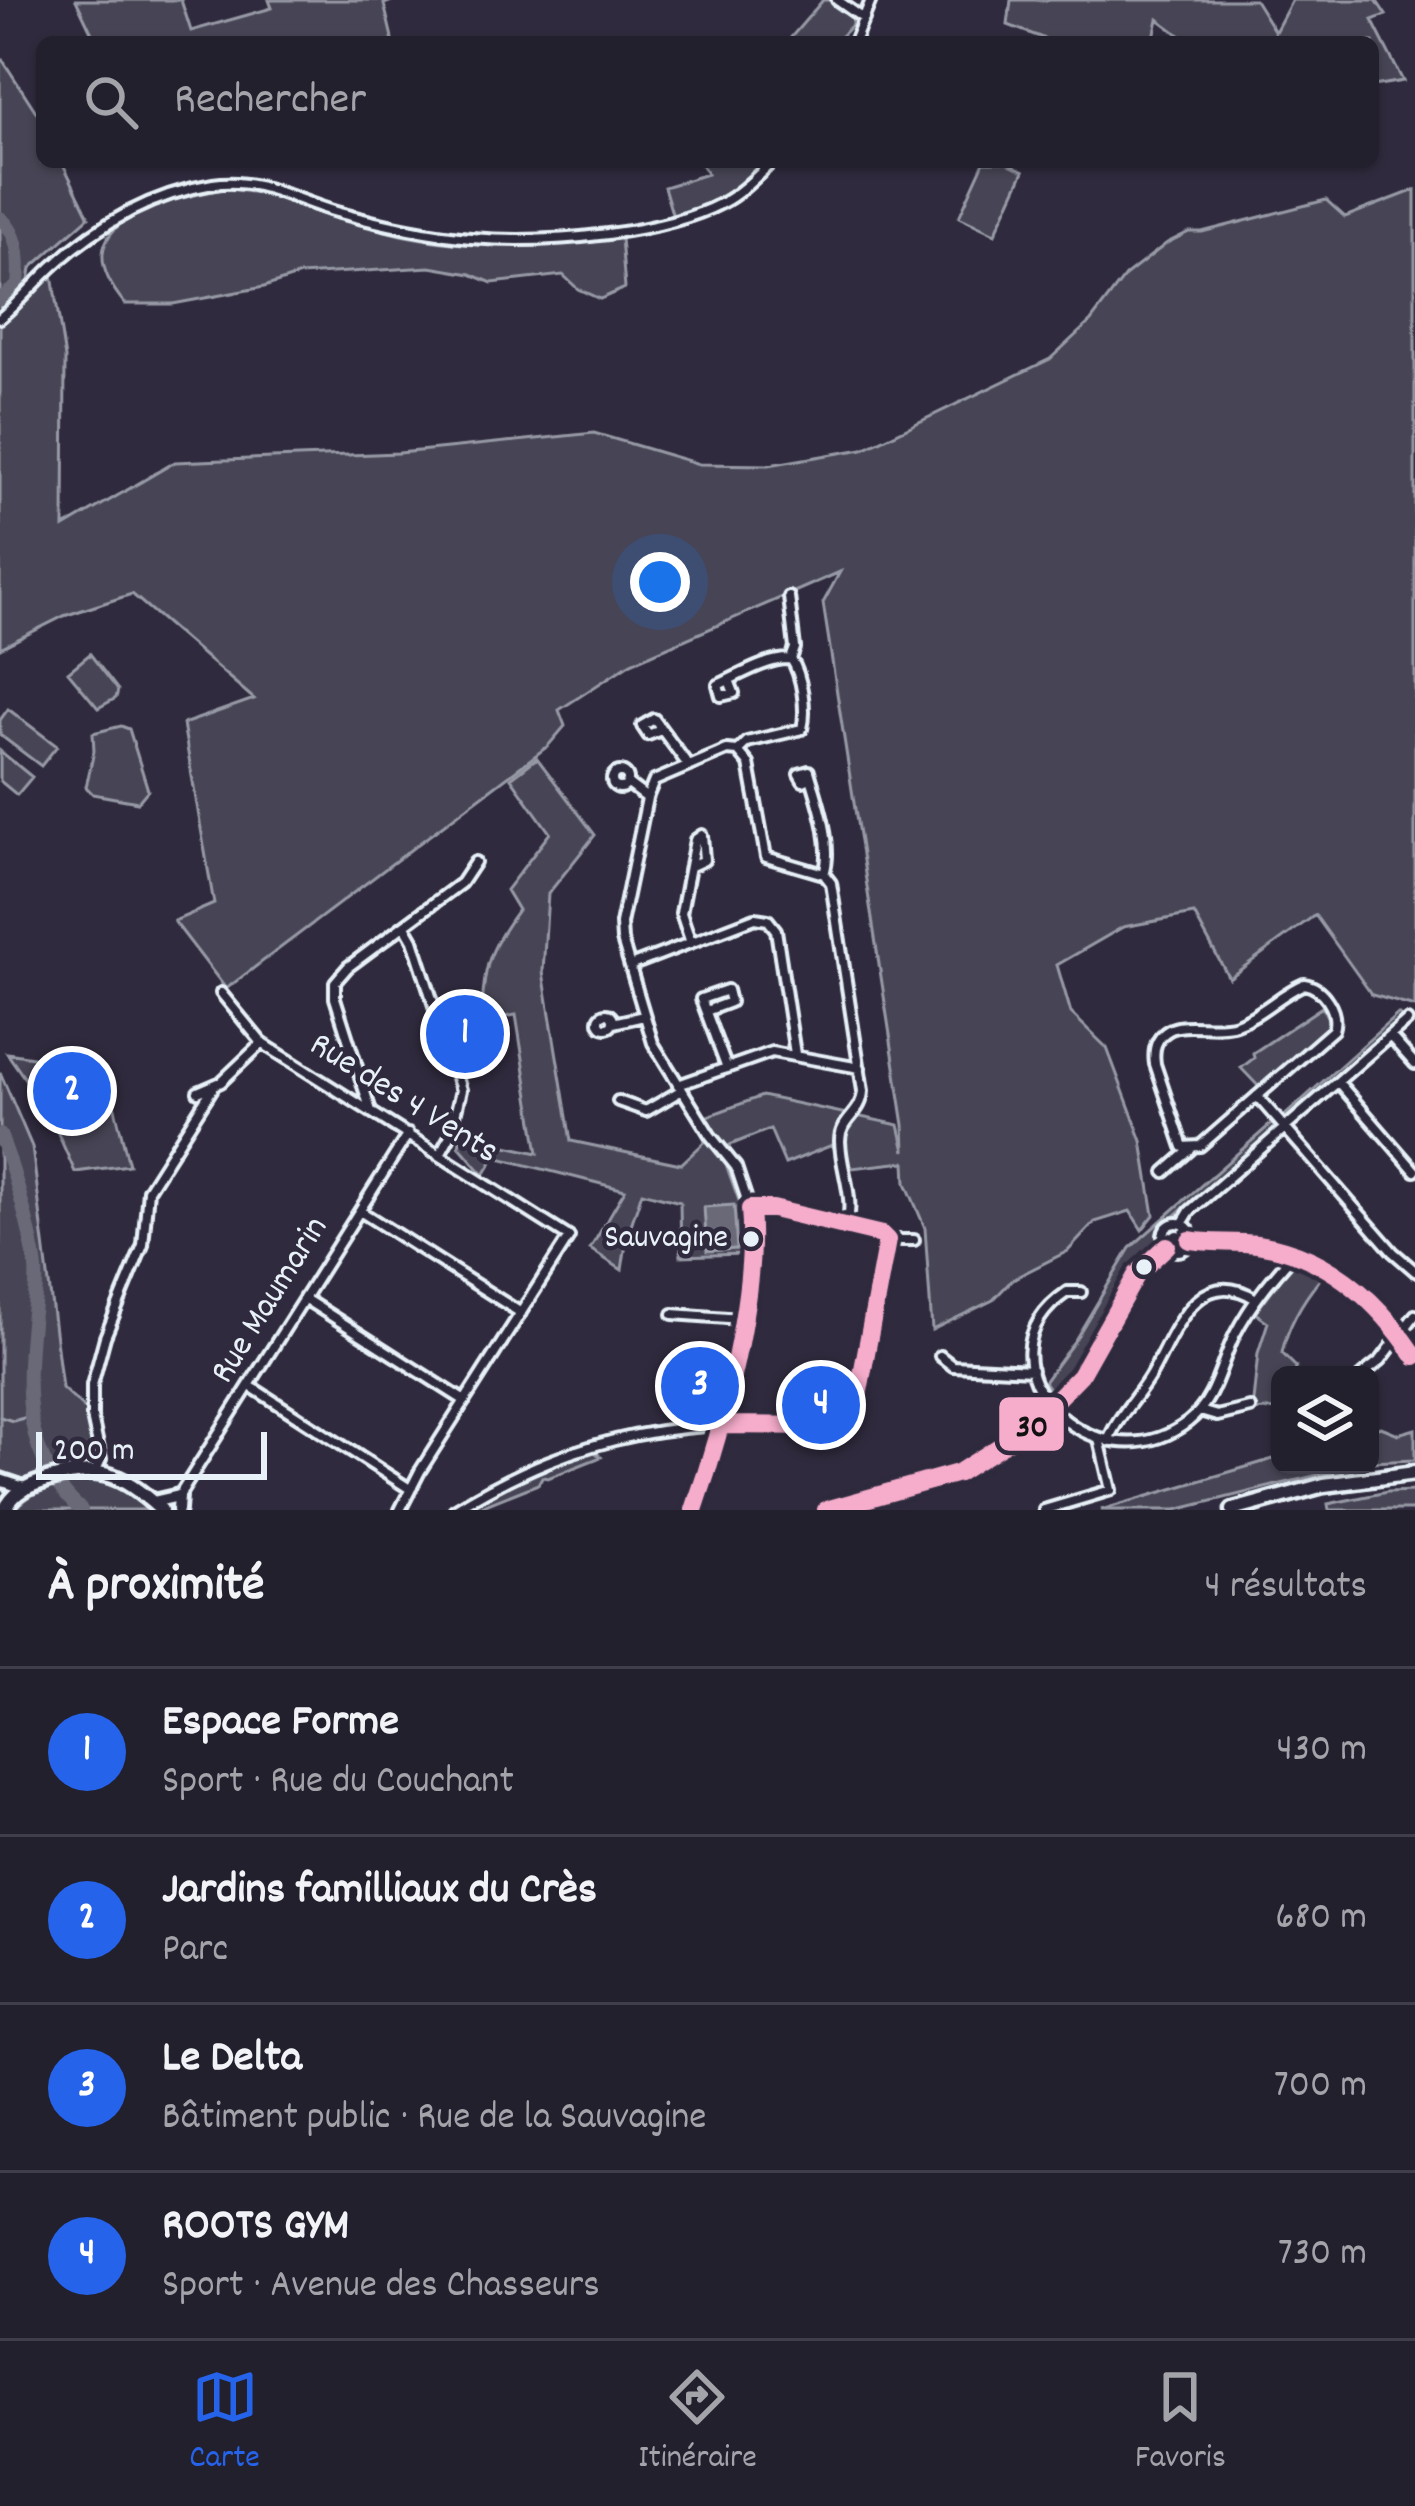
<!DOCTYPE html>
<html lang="fr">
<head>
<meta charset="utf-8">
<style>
  body { margin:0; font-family:Dekko,sans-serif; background:#2f2d3a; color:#f1f3f6 }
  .controls { position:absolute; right:36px; bottom:36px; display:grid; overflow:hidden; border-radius:18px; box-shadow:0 3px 9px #0004 }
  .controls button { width:108px; height:108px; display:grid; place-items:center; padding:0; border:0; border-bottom:3px solid #403e4a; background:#23202e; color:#f1f3f6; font:60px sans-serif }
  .scale { position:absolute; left:36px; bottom:30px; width:231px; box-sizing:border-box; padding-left:12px; border:6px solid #e8f1f8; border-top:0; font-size:33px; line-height:42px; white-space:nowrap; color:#e8f1f8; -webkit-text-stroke:9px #2f2a3d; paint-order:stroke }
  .you { position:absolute; left:660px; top:582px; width:42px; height:42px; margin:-30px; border:9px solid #fff; border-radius:50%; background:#1a73e8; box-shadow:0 0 0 18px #1a73e833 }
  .badge { display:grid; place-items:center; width:78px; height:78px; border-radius:50%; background:#2563eb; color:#fff; font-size:39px; font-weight:700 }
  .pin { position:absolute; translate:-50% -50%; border:6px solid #fff; box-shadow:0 3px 12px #0006 }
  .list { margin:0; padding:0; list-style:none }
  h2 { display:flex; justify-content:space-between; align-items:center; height:156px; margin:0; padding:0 48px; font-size:51px }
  h2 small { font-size:39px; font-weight:400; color:#a3a3aa }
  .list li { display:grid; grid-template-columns:78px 1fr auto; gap:36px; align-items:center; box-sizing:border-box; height:168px; padding:0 48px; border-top:3px solid #403e4a }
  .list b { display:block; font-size:45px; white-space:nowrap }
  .list p { margin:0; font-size:39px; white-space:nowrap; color:#a3a3aa }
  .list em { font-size:39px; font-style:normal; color:#a3a3aa }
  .icon { flex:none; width:66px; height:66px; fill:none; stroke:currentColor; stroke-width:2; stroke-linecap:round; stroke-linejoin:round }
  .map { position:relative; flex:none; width:1415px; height:1510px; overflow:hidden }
  .search { position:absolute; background:#23202e; box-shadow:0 3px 9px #0004; left:36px; right:36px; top:36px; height:132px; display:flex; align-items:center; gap:30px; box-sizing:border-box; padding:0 42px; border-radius:18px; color:#a3a3aa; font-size:45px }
  .sheet { height:828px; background:#23202e }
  nav { display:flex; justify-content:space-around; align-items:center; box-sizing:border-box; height:168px; border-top:3px solid #403e4a; background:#23202e; font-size:33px; color:#a3a3aa }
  nav a { display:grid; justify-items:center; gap:6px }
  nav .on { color:#2563eb }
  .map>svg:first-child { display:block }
  .green { fill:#464455; stroke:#979aa6; stroke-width:3 }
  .water { fill:#696978; stroke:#9c9fab; stroke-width:3 }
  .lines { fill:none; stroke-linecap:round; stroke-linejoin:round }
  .stream { stroke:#9c9fab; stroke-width:3 }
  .river { stroke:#696978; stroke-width:14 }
  .street-casing { stroke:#e8f1f8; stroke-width:16 }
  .secondary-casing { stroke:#e8f1f8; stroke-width:20 }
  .primary-casing { stroke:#e8f1f8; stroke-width:21 }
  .street { stroke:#2f2a3d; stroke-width:8 }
  .secondary { stroke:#2f2a3d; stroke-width:10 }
  .primary { stroke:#2f2a3d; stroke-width:12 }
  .bus-1-casing { stroke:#2f2a3d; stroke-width:27 }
  .bus-1 { stroke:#f6adcc; stroke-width:18 }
  .bus-dot { fill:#e8f1f8; stroke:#2f2a3d; stroke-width:4.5 }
  .labels { text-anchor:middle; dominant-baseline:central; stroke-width:9; stroke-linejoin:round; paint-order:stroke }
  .bus-label { font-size:33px; fill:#e8f1f8; stroke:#2f2a3d; text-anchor:end }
  .street-label { font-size:36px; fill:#e8f1f8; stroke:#2f2a3d }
  .line-badge { stroke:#2f2a3d; stroke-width:4.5 }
  .pale-badge-label { font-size:33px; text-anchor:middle; font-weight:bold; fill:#111 }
</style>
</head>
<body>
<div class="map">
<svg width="1415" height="1510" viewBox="0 0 1415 1510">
  <rect width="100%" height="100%" fill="#2f2a3d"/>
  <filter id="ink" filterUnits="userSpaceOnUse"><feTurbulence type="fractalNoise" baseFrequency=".00833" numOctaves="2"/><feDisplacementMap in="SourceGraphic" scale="24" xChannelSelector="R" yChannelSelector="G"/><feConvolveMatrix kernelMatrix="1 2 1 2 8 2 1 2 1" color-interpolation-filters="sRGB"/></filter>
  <g filter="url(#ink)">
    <path class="green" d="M76,0h105l10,31 81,-23 -3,-8h125l-10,4 9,38h-297z
      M823,0h9l20,16v9l-14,14 2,3h-53z
      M1011,0h244l20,32 17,-32h84l10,15 -14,5 31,61 -30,5v-44h-184l-31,-23 -5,23h-100l-45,-17z
      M0,56l42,65v41h20l27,55 -58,51 -2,13 7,9 16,-15 13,83 -1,169 111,-65 224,-9 195,-20 105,31 70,1 94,-16 187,-90 41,-38 34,-45 42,-33 22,-11h13l124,-32 19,17 70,-27v817l-43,-12 -57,-80 -86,63 -35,-64 -71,13 -66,38 14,48 36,35 35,93 12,74 -12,15 -12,-19 -35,11 -27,29 -55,28 -20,21 -61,30 -7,-102 -19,-45 -1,-21 -53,6 -20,-23 -47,19 -15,-35 -40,16 -7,11 24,67 -4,31 -62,2 -1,-54 -38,-10 -15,45 -5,33 -32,-21 35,-59 -130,-33 -11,18 -25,-29 2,-10 77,17 -22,-138 -35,6c4,-55 4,-66 37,-111l-12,-20 44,-57 -39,-55 26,-20 58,77 -47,59 -5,78 28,169 110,23 27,-25 -3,-22 57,-21 137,29 6,26 -1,-26 -81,-522 17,-31 -209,91 -72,47 6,16 -17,20 -322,243 -52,-68 40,-17 -31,-180 71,-25 -122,-105 -68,22 -64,32z
      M700,162h67l-37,33 -57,22 -9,-30 43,-13z
      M984,162h21l19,9 -29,63 -36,-17z
      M224,189c62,3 121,34 182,47 72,15 143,10 215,2l4,50 -25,11 -22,-10 -15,-14 -71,8 -21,-9 -41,-7 -130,8 -36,12 -91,17h-48c-68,-82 37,-103 99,-115z
      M90,654l28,36 -2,8 -18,10 -30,-36z
      M8,709l49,37 -16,20 -41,-31v-15z
      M121,726l8,3 19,61 -10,12 -45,-8 -7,-7 8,-36 -1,-18z
      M0,751l32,26 -15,18 -17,-14z
      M1322,1007l10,19 -72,62 -19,-20 13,-10 -1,-5z
      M1398,1014l4,4 -113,102 -7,-2z
      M7,1053l98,15 24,97 -54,7 -26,-59z
      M0,1072l32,75 30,241 28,26 9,43 -76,22 -23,-8z
      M1272,1123l3,5 -117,103 -1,13 -26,22 -31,64 -45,67 -11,-15 31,-42 55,-92z
      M1292,1264l29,14c-19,23 -33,46 -39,75l14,14 -1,8h-15v34l-28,2 6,-58 10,-31 -13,-9z
      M1381,1427l17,7 17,-5v31l-45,2v-32z
      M594,1451l7,6 -53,21 -6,-1 -4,7 -65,26h-10l57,-33z
      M1280,1457v8h78l-182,45h-75z
      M93,1477l19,6 41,27h-138c18,-23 50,-30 78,-33z
      M1415,1491v19h-86l-1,-6 59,-12z"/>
    <path class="water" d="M734,1205l3,44 -30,2 -3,-44z"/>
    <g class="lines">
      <path class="stream" d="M0,1417l13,4 18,-5"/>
      <path class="river" d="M0,218c20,16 20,44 18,68l-18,13
        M0,1135c13,31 32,100 36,133 2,17 -3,38 -4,55 -7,72 -8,136 49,187"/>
      <defs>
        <path id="street" d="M837,0l27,19
          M854,42l17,-42
          M0,318c19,-16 34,-34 52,-51 45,-42 100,-73 161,-83 45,-7 81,16 123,28 99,27 170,35 272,22 38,-5 80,-13 114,-31 19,-10 34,-26 50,-41
          M729,680l5,13 -13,3 -3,-11c22,-10 49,-27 73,-26
          M661,730l-13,5 -6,-9 12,-7 34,46
          M738,751l11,13 17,93 58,17 7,9 32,208c-1,23 -23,28 -23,50 1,31 15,55 7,86
          M612 780a8 8 0 1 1 16 0a8 8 0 1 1-16 0Z
          M810,778l-7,3 -4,-7 10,-3c8,28 25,73 15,103
          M627,783l20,15
          M691,866l13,-6 -2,-25 -7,5 -14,73 10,30
          M405,926l8,14 48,150 -11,46 -10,18
          M630,966l125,-48 13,2 8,10 19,124
          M1304,984c19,3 35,27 29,46l-133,116 -17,1 -28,-83c-2,-14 0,-26 14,-34 16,-9 46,1 67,-6 26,-9 44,-30 68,-40z
          M221,993l41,50 307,194 -149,234 -20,39
          M706,1011l24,-9 -3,-12 -26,9 25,67
          M599 1021a7 7 0 1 1 14 0a7 7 0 1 1-14 0Z
          M613,1023l31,-7
          M1390,1036l25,28
          M1338,1082l77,89
          M678,1085l94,-33 88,16
          M198,1092l23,-10 41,-39
          M1257,1096l136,156 22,19
          M618,1101l28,10 36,-21
          M371,1111l-36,-113v-16l13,-15 113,-84 14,-21
          M1165,1172l26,-23
          M360,1211l161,102
          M1163 1237a14 14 0 1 1 28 0a14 14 0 1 1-28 0Z
          M1182,1224l8,-13 217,-190
          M887,1240h27
          M1190,1240c22,6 45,1 67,4 71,10 122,53 158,112
          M1081,1292h-14c-103,70 28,201 121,130 28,-22 32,-58 47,-88 16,-31 37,-56 60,-81
          M305,1299l160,102
          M673,1314l68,5
          M940,1356l13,10 79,4
          M1362,1375l19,-15 34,-45
          M250,1386l160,103
          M1200,1411l17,5 33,-8
          M1108,1441c9,-24 29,-43 42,-65 22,-37 45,-115 106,-77
          M96,1470l5,-11 -9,-42v-32l13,-48 38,-92 5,-55 65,-102
          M179,1496l229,-362
          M454,1510c131,-81 231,-91 381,-84l14,-7 7,-12 31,-167 -5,-5 -109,-26h-23
          M694,1510c31,-84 46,-174 59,-263l-3,-38 -14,-42 -26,-32 -57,-92 -31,-103 -1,-16 26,-126 7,-17 73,-31 11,1 9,-9 55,-13c5,-19 0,-54 -11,-70l4,-11 -6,-51
          M826,1510l132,-37 69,-44 53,-54 57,-101 30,-28
          M1044,1510l67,-20 -12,-51"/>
        <path id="secondary" d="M0,1480l24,8
          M153,1502l26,-6 -1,14"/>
        <path id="primary" d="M5,1510c7,-16 20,-23 36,-28 55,-19 77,-11 120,28
          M1233,1510l91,-25 91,-12"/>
      </defs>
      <use href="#street" class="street-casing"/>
      <use href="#secondary" class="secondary-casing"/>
      <use href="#primary" class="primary-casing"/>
      <use href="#street" class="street"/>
      <use href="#secondary" class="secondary"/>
      <use href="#primary" class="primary"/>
      <defs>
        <path id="bus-1" d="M750,1209h23l109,26 5,5 -31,167 -7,12
          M1190,1240c22,4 44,1 67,4 70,10 120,55 158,112
          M718,1425l105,1 26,-7
          M694,1510c28,-80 64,-218 56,-301
          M826,1510l132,-37 69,-44 53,-54 57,-101 30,-28"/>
      </defs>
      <use href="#bus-1" class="bus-1-casing"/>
      <use href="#bus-1" class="bus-1"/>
    </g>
  </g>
  <g class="bus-dot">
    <circle cx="751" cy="1239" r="10"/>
    <circle cx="1144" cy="1267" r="10"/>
  </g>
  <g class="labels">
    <g class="bus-label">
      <text x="728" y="1239">Sauvagine</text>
    </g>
    <g class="street-label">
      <text transform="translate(403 1100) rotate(32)">Rue des 4 Vents</text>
      <text transform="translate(271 1301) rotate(-58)">Rue Maumarin</text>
    </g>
  </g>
  <rect class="line-badge" x="997" y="1395" width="69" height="58" rx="12" fill="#f6adcc"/>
  <g class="pale-badge-label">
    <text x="1032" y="1436">30</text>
  </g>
</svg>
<div class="controls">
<button><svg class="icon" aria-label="layers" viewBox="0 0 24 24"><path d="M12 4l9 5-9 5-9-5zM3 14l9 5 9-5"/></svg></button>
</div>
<div class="scale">200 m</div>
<div class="you"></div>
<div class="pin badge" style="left:465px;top:1034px">1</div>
<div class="pin badge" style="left:72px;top:1091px">2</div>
<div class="pin badge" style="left:700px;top:1386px">3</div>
<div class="pin badge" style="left:821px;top:1405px">4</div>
<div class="search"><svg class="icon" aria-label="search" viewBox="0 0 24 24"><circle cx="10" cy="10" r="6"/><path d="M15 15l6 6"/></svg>Rechercher</div>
</div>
<section class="sheet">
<h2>À proximité<small>4 résultats</small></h2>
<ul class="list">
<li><span class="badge">1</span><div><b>Espace Forme</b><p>Sport · Rue du Couchant</p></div><em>430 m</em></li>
<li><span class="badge">2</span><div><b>Jardins familliaux du Crès</b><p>Parc</p></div><em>680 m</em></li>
<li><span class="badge">3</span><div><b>Le Delta</b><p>Bâtiment public · Rue de la Sauvagine</p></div><em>700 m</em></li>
<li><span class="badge">4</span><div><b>ROOTS GYM</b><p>Sport · Avenue des Chasseurs</p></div><em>730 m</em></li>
</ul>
</section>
<nav>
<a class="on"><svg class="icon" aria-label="map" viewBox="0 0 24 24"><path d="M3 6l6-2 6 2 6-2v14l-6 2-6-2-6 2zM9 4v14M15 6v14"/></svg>Carte</a>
<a><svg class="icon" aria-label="directions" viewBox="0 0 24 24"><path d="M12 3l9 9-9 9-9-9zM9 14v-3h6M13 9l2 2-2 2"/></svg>Itinéraire</a>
<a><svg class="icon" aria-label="saved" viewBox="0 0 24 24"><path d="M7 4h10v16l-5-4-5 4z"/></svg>Favoris</a>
</nav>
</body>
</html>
